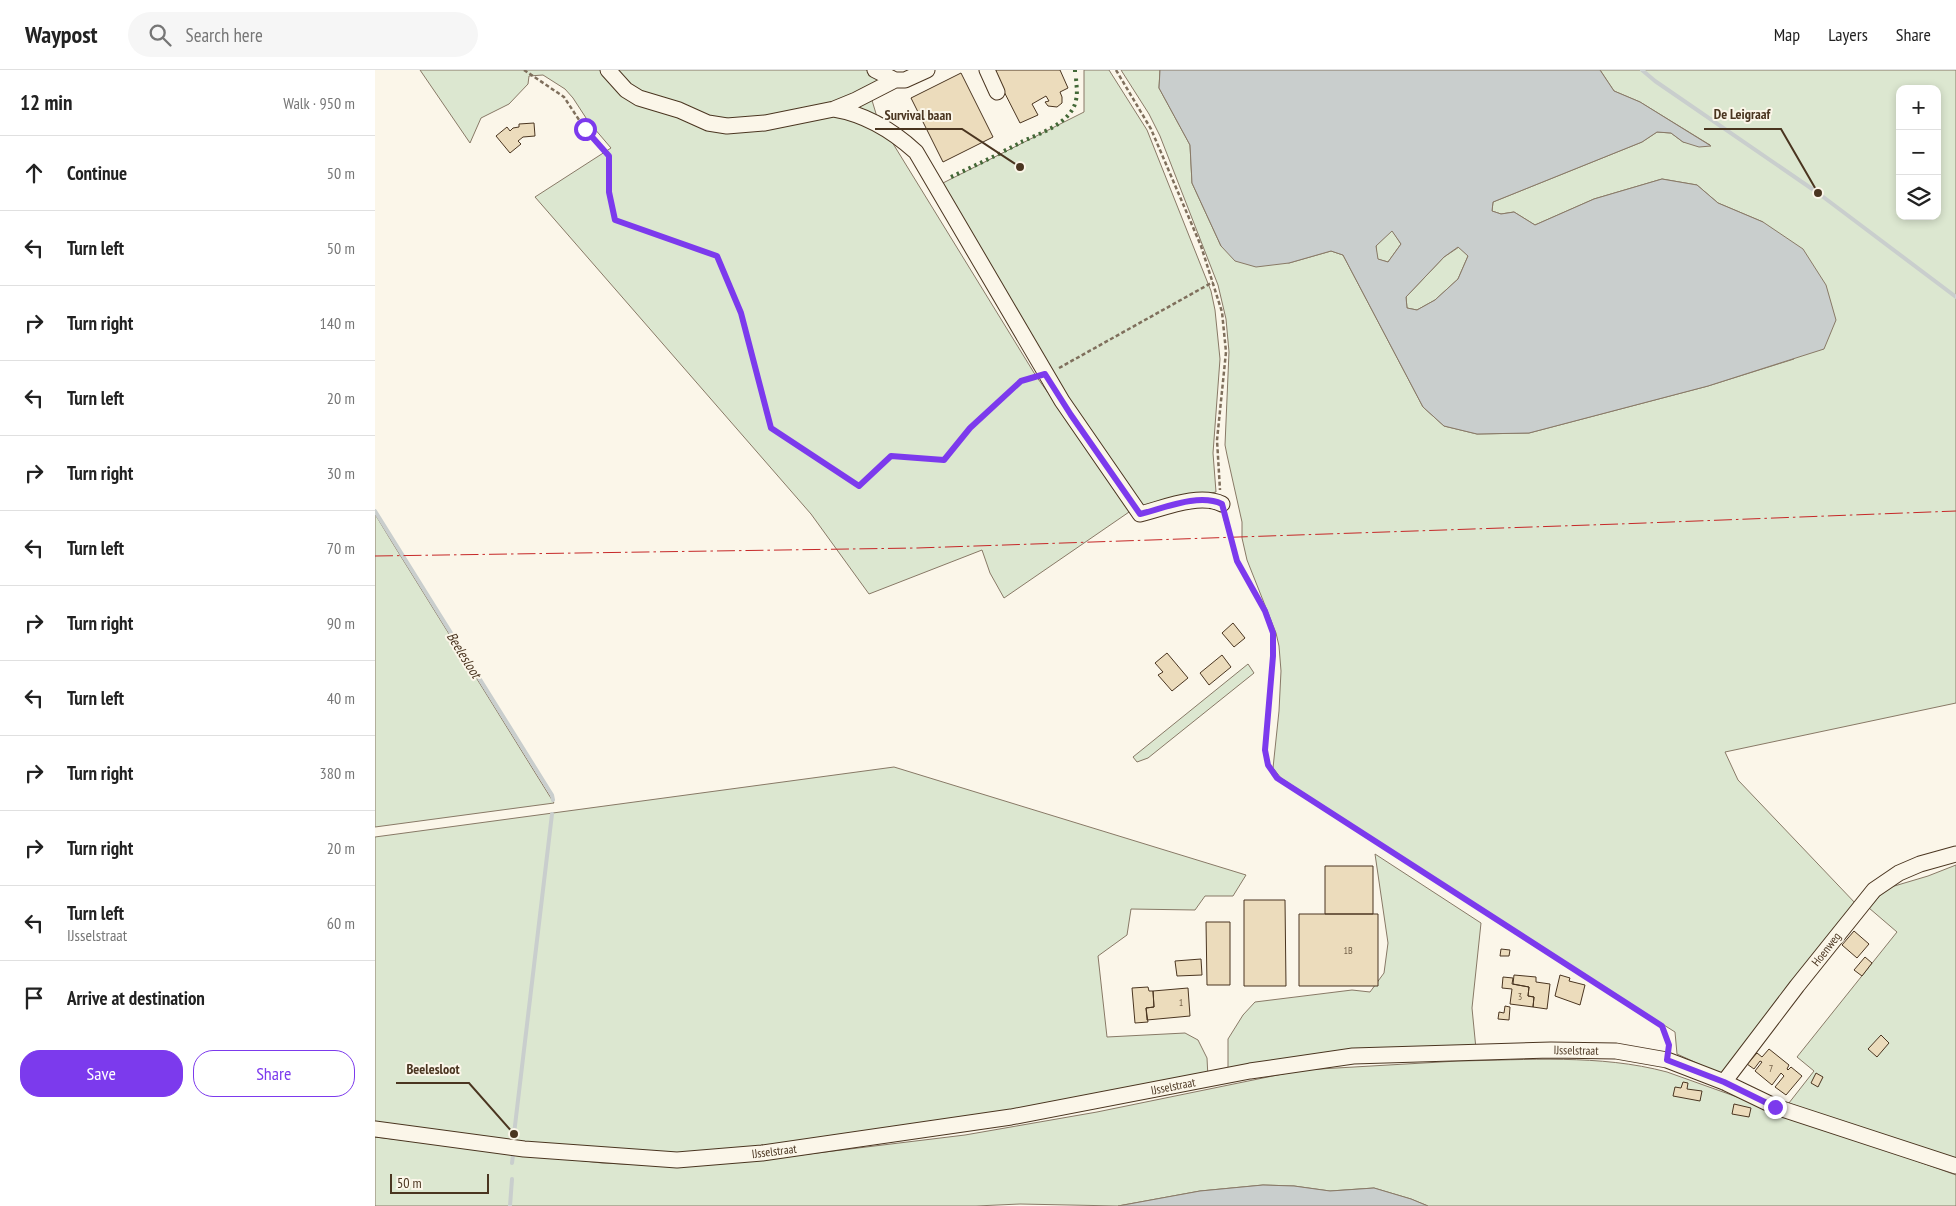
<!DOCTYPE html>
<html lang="en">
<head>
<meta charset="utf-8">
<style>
  body { margin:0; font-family:"PT Sans Narrow",sans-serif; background:#f6f6f6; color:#222 }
  .controls { position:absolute; right:15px; top:15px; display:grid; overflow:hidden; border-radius:10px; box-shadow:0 2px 8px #0003 }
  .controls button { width:45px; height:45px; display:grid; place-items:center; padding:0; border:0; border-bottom:1px solid #e0e0e0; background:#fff; color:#222; font:25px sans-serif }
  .scale { position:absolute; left:15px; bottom:12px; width:99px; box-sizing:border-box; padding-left:5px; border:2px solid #4a3520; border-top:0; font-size:14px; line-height:18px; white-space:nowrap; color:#4a3520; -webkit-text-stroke:4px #fbf6e9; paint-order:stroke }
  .stop { position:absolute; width:15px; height:15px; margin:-11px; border:4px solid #7c3aed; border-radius:50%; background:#fff }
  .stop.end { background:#7c3aed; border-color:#fff; box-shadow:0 1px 5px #0008 }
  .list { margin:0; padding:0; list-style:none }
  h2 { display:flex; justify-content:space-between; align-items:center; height:65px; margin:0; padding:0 20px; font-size:21px }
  h2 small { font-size:16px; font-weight:400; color:#767676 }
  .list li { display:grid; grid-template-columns:32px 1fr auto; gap:15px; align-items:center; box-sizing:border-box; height:75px; padding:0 20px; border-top:1px solid #e0e0e0 }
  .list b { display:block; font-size:19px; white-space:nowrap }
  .list p { margin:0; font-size:16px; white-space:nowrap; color:#767676 }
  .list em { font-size:16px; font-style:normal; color:#767676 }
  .actions { display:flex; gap:10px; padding:15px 20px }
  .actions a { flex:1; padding:11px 0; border:1px solid #7c3aed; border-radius:20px; text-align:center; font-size:18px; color:#7c3aed }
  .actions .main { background:#7c3aed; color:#fff }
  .icon { flex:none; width:28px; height:28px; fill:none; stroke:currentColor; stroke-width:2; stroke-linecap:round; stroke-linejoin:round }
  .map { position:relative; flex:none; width:1581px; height:1136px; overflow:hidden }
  header { display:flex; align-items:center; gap:30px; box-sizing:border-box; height:70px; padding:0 25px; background:#fff; border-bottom:1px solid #e0e0e0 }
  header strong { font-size:24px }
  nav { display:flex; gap:28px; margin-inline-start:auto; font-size:18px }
  .search { width:350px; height:45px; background:#f6f6f6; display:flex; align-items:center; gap:12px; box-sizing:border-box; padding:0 18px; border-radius:28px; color:#767676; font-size:19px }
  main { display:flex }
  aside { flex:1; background:#fff }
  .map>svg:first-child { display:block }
  .green { fill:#dce7d0; stroke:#887966; fill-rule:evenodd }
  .water { fill:#c9cecd; stroke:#887966; fill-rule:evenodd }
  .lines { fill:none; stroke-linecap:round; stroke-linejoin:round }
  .stream { stroke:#c9cecd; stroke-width:4 }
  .building { fill:#ecdcbc; stroke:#4a3520 }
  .minor-casing { stroke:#4a3520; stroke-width:17 }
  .path { stroke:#7f6f5c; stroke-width:2.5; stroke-dasharray:4 2.5; stroke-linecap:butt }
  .minor { stroke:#fbf6e9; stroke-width:15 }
  .hedge { stroke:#436837; stroke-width:4; stroke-dasharray:2.5 4; stroke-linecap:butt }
  .power { stroke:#c62828; stroke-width:1; stroke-dasharray:18 4 2.5 4; stroke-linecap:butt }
  .route { stroke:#7c3aed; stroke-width:6 }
  .labels { text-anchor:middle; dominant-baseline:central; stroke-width:4; stroke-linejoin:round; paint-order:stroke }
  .number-label { font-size:10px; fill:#725f47 }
  .street-label { font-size:12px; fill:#4a3520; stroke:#fbf6e9 }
  .water-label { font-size:14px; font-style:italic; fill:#4a3520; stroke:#fbf6e9 }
  .leader { fill:none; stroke:#4a3520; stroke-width:2 }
  .callout-dot { fill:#4a3520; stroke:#fbf6e9; stroke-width:2 }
  .callout-label { font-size:14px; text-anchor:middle; font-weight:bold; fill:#4a3520; stroke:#fbf6e9; stroke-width:4; stroke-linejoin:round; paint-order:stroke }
</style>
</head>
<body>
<header>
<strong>Waypost</strong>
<div class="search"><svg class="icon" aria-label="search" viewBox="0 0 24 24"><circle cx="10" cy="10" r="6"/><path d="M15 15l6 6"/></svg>Search here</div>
<nav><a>Map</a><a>Layers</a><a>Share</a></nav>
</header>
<main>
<aside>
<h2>12 min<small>Walk · 950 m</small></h2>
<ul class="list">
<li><svg class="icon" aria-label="ahead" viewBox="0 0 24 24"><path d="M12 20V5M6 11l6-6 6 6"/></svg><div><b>Continue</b></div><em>50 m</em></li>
<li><svg class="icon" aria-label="left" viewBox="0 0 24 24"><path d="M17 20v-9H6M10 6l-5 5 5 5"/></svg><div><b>Turn left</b></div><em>50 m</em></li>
<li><svg class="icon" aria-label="right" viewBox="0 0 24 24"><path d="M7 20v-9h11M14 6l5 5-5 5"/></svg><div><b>Turn right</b></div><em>140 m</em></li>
<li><svg class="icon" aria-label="left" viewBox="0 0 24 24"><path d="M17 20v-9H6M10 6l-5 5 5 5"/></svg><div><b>Turn left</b></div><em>20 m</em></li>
<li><svg class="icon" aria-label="right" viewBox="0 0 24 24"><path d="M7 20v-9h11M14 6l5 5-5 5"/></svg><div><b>Turn right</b></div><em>30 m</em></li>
<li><svg class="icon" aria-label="left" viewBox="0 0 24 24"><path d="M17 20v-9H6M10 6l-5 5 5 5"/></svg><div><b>Turn left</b></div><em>70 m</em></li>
<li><svg class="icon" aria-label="right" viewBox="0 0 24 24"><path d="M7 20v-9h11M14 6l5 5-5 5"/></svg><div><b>Turn right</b></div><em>90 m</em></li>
<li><svg class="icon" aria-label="left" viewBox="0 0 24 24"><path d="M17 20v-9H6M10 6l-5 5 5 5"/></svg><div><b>Turn left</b></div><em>40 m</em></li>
<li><svg class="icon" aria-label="right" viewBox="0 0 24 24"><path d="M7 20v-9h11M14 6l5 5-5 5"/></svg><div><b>Turn right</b></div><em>380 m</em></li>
<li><svg class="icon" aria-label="right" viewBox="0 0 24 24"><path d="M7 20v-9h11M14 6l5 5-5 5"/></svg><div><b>Turn right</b></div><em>20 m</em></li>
<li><svg class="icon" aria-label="left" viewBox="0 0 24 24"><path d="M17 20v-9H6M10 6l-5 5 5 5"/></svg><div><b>Turn left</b><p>IJsselstraat</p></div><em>60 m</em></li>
<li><svg class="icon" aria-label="arrive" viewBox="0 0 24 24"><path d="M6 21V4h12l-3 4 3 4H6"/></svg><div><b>Arrive at destination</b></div></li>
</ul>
<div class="actions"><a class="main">Save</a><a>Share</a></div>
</aside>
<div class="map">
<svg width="1581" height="1136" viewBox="0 0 1581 1136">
  <rect width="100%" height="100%" fill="#fbf6e9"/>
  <path class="green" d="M45,0h182l103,56 166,-29 6,20 7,12 152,247 96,134 -128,88 -14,-25 -8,-23 -113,44 -58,-80 -276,-317 76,-49 -23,-27 -15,-23 -8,-9 -22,-14 -14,1 -1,8 -19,20 -28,14 -11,25z
    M238,0h253l10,6 2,5 -29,19 -50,12 -78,10 -76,-25z
    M709,0h25l38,60 64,161 4,19 5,49 -7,94 3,39 -68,14h-6l-60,-83 -143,-238 145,-73z
    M746,0h39l-1,18 31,57 2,38 29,63 68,17 42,-12 12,4 80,152 21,19 33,8 52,-1 179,-47 86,-27 -31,-137 -45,-19 -21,-18 -35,-6 -68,20 -59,26 -21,-13 -13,2 -9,-3 1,-9 149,-60 15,-10 14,1 12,9 27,3 -70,-43 -26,-11 -14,-21h356v633l-231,49 13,28 119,125 -132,167 -4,2 -44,-20 -2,-22 -190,-120 -204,-134 -8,-10 6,-57 2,-40 -2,-25 -3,-13 -29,-73 -5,-22v-16l-15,-67 -2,-10 4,-93 -3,-33 -8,-34 -58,-149 -11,-22zM1525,19h37v127h-37z
    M1017,160l9,14 -13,18 -11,-3 -1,-13z
    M1084,177l9,9 -10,23 -23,21 -18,10 -10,-2 -1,-11 38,-40z
    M0,444l17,28 162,261 -179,24z
    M873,594l6,9 -106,85 -11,4 -4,-5z
    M519,697l352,108 -13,21h-28l-10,14 -64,-1 -4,26 -29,21 9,81 78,-4 13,7 9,18 1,20 -342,62 -210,15 -281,-28v-290z
    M1000,784l106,69 -9,85 4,41 -248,25v-35l15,-24 12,-13 97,-12 18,2 14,-19 4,-30z
    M1581,795v299l-171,-56 29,-37 -17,-14 100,-125 -28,-24 15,-17 7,-4 37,-11z
    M1083,991c69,-1 142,-7 209,11l289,103v31h-528l-17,-7 -37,-11 -44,3 -36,-5 -31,-1 -63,6 -82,15 -98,-2 -44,2h-601v-69l227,26 43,2 139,-8 181,-22 132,-23 205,-42z"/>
  <path class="water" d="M785,0h440l14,21 26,11 71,44 -12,1 -16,-5 -12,-9 -14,-1 -15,10 -149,60 -1,9 9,3 13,-2 21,13 59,-26 68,-20 35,6 21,18 45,19 40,27 23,36 10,35 -12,29 -116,37 -179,47 -52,1 -33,-8 -21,-19 -80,-152 -12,-4 -42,12 -33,4 -21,-6 -14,-15 -29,-63 -2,-38 -31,-57zM1017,161l9,13 -13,18 -10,-3 -2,-13zM1083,177l10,9 -10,23 -23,21 -18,10 -10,-2 -1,-11 38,-40z
    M888,1115l31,1 36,5 44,-3 37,11 17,7h-310l82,-15z"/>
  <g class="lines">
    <path class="stream" d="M1267,0l13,11 163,112 138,104
      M0,441l177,284 1,5
      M139,1064l38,-320
      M137,1093l1,-8
      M135,1136l2,-27"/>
  </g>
  <path class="building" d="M618,0h67l8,18 -8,4 2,5v6l-5,4 -9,-1 -3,-4 4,-1 -3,-5 -14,8 6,11 -18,8z
    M586,3l32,64 -50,25 -32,-64z
    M159,53l1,13 -12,1 -5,4 3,3 -11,9 -14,-17 11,-9 3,4 3,-3 6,-1v-3z
    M858,553l12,15 -11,9 -12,-14z
    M792,583l21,25 -16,13 -14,-16 5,-3 -8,-9z
    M847,585l9,12 -22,18 -9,-12z
    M950,796h48v48h-48z
    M869,830h41l1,86h-42z
    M924,844h79v72h-79z
    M831,852h24v63h-23z
    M1479,861l15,13 -12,14 -15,-13z
    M1126,879l9,1 -1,6h-9z
    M1490,887l7,6 -10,13 -8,-6z
    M826,889l1,16 -25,1 -2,-15z
    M1139,905l22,2v5l14,2 -3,25 -14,-2 1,-10 -6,-1 1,-9 -16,-3z
    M1185,905l10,3 -1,3 16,4 -5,20 -25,-9z
    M1128,907l10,1 -1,6 17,3 -1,9 6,1 -1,10 -23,-3 2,-15 -10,-1z
    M773,917l1,4h4l1,16 -8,1 2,14 -13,1 -3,-35z
    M813,918l2,28 -43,4 -1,-12 8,-1 -1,-16z
    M1130,936l5,1 -1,13 -11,-1 1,-7 5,1z
    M1506,965l8,8 -12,14 -9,-8z
    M1394,979l20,16 -2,4 1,1 3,-3 11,9 -16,19 -11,-8 9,-11 -3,-3 -9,12 -17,-14 7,-9 -2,-1 -6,8 -7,-5 10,-11 5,4z
    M1441,1003l7,4 -5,10 -7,-4z
    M1308,1012l5,1 -1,6 15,2 -2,10 -27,-5 2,-9 6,1z
    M1359,1034l17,4 -2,9 -17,-3z"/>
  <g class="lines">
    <defs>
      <path id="minor" d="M233,0l18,20 13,8 40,12 29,13 19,3 38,-3 69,-14 22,-9 39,-20h10l22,-10
        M500,0l20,10
        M612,0l10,22
        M459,39c30,5 59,22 82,43l146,249 78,113c24,-6 59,-21 82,-10
        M1349,1012l73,-96 77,-96 25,-17 21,-9 36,-10
        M0,1059l149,20 153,11 85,-7 249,-36 239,-46 103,-15 198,-6 65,1 51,9 57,22 52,25 180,59"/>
    </defs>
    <use href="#minor" class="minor-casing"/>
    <path class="path" d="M149,0l40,27 21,32 24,27v36l6,28 102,36 24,57 30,116 88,57 32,-30 53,4 26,-32 51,-47 12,-3
      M741,0l35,59 50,117 21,66 4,40 -9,88 3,50
      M684,298l154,-86
      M849,447l13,44 28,50 8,19v26l-8,94 3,15 9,13 385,248 7,20"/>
    <use href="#minor" class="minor"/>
    <path class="hedge" d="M700,0v2
      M646,72c18,-8 51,-19 55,-42 2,-8 0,-16 0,-24
      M629,81l14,-7
      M576,107l50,-24"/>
    <path class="power" d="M0,486l542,-8 702,-24 337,-13"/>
  </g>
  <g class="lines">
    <path class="route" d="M210,59l24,27v36l6,28 102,36 24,57 30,115 88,58 32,-30 53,4 26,-32 51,-47 24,-7 26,41 69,99c24,-6 59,-21 82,-10l15,57 28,50 8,22v23l-8,94 3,15 9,13 385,248 7,19 -2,15 57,22 51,25"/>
  </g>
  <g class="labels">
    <g class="number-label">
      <text x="973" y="880">1B</text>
      <text x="1145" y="926">3</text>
      <text x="806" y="932">1</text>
      <text x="1396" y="998">7</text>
    </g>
    <g class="street-label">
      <text transform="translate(1451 879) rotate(-52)">Hoenweg</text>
      <text transform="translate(1201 980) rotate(1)">IJsselstraat</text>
      <text transform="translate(798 1016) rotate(-11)">IJsselstraat</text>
      <text transform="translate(399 1081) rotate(-7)">IJsselstraat</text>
    </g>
    <g class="water-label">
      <text transform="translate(89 585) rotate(58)">Beelesloot</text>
    </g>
  </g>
  <path class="leader" d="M1443 123L1406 59H1329M645 97L587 59H500M139 1064L94 1013H21"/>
  <g class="callout-dot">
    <circle cx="1443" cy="123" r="5"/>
    <circle cx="645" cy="97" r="5"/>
    <circle cx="139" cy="1064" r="5"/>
  </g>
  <g class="callout-label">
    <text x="1367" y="49">De Leigraaf</text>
    <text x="543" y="50">Survival baan</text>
    <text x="58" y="1004">Beelesloot</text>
  </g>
</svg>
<div class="controls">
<button>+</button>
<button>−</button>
<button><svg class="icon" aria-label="layers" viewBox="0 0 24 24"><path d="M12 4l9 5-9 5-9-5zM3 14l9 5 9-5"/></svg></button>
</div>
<div class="scale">50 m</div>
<div class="stop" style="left:210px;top:59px"></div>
<div class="stop end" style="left:1400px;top:1037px"></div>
</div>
</main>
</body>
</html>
